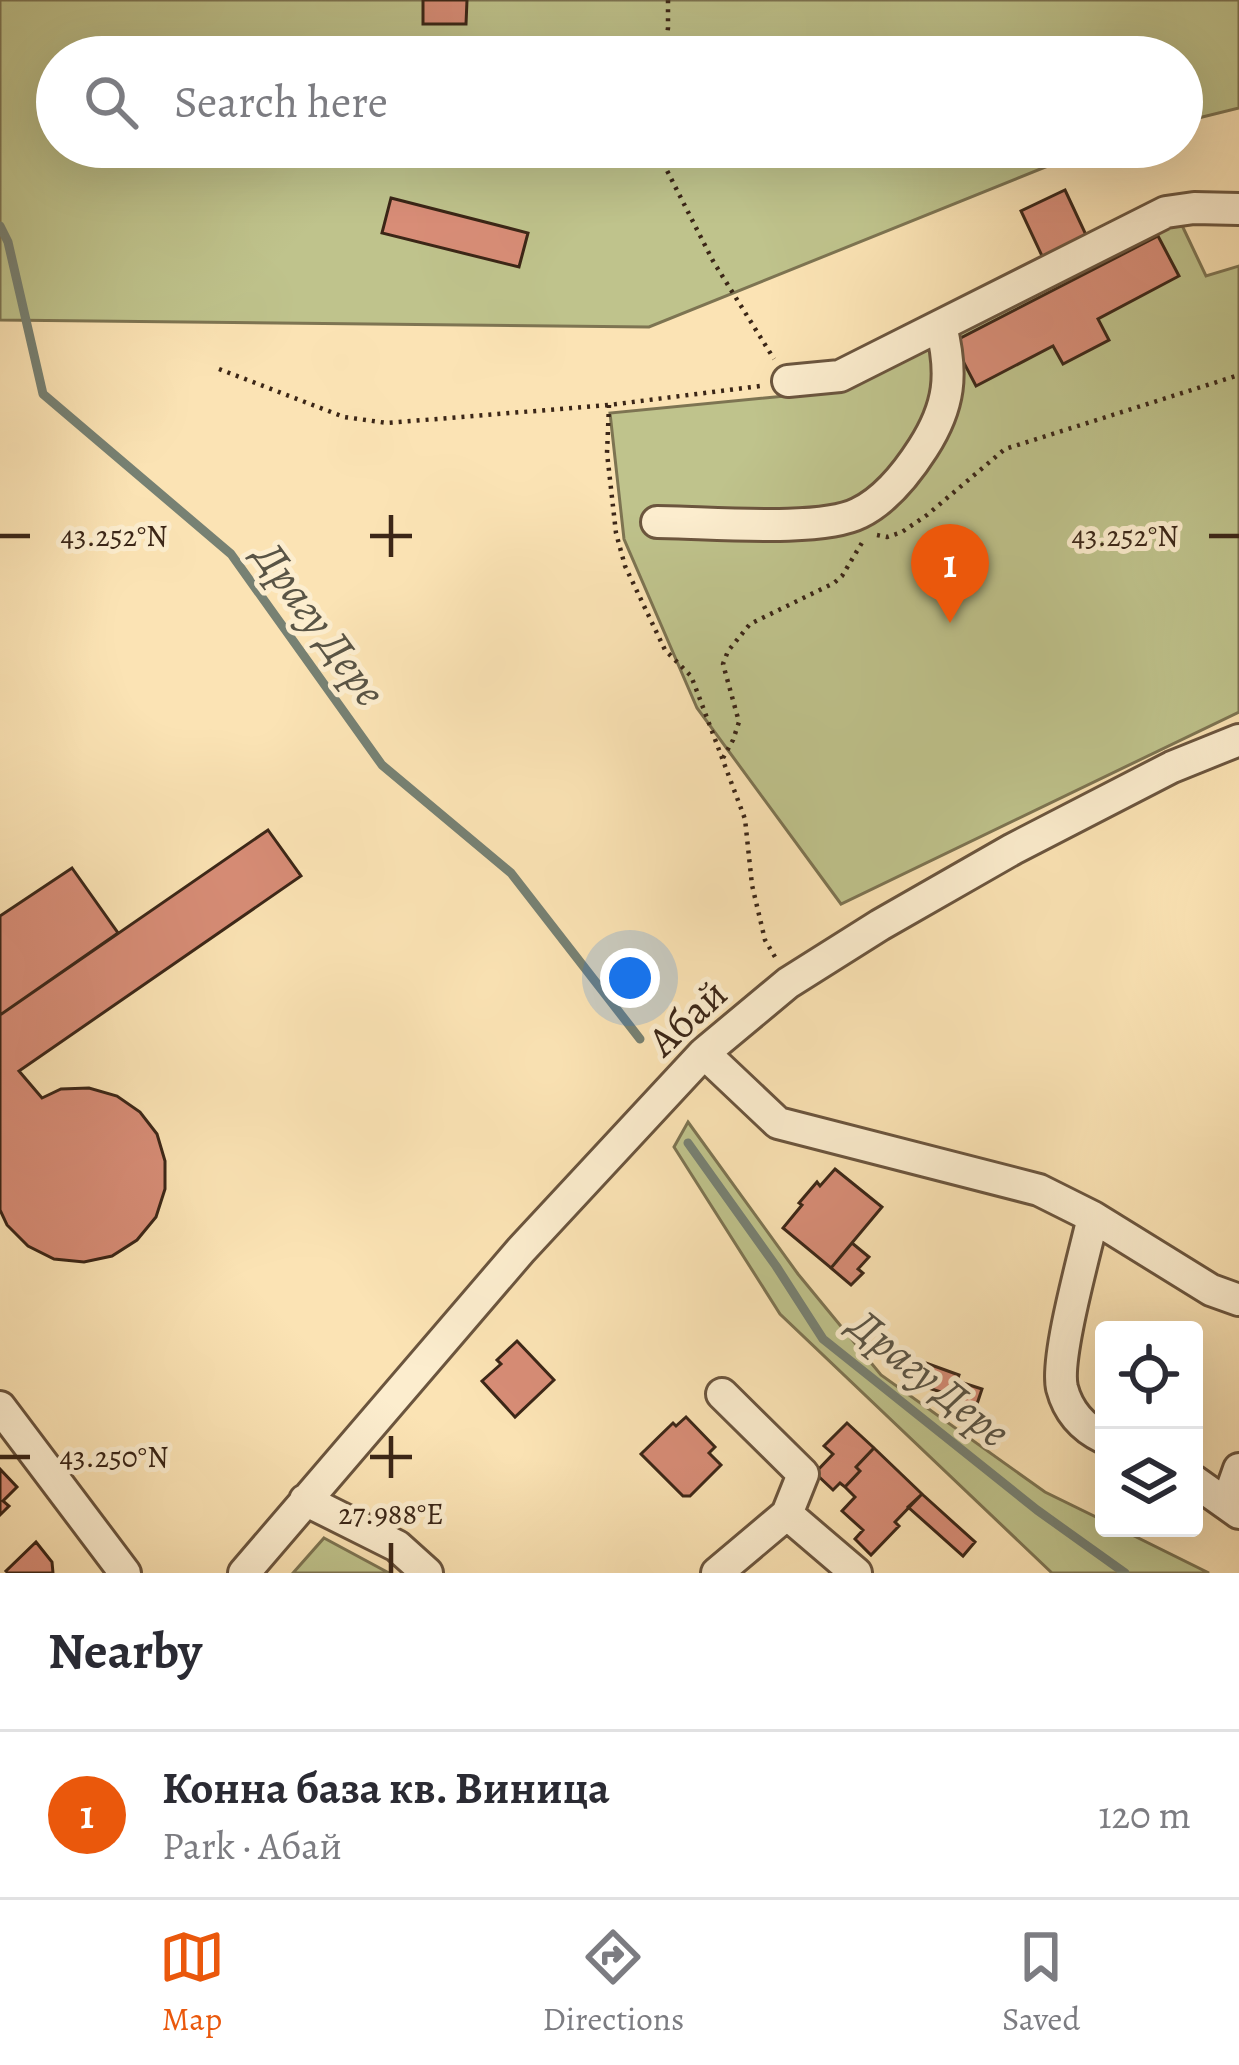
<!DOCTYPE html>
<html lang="en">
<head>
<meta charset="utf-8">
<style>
  body { margin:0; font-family:Alegreya,serif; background:#f7f7f7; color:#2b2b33 }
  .controls { position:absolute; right:36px; bottom:36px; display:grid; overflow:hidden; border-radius:12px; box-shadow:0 12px 48px #0002 }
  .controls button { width:108px; height:108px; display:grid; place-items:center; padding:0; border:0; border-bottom:3px solid #e1e1e2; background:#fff; color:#2b2b33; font:60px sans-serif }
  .you { position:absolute; left:630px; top:978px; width:42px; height:42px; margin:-30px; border:9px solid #fff; border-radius:50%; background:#1a73e8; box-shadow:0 0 0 18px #1a73e833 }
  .badge { display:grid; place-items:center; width:78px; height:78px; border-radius:50%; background:#ea580c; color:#fff; font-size:39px; font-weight:700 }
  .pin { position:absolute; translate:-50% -99px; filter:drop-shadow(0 3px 6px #0008) }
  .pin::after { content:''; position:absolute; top:63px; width:42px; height:36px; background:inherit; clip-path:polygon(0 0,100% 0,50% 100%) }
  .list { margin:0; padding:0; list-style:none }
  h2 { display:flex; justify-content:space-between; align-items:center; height:156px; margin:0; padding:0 48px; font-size:51px }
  h2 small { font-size:39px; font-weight:400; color:#7c7c81 }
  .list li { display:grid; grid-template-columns:78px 1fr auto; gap:36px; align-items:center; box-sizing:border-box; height:168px; padding:0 48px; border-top:3px solid #e1e1e2 }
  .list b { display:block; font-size:45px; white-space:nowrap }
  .list p { margin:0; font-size:39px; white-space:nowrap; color:#7c7c81 }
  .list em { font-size:39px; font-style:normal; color:#7c7c81 }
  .icon { flex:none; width:66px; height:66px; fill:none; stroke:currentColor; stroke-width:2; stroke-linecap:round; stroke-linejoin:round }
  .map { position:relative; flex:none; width:1239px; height:1573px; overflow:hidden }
  .search { position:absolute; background:#fff; box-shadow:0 12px 48px #0002; left:36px; right:36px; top:36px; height:132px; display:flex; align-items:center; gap:30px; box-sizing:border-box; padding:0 42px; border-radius:66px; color:#7c7c81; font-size:45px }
  .sheet { height:324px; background:#fff }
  nav { display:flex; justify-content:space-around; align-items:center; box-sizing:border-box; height:168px; border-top:3px solid #e1e1e2; background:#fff; font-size:33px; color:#7c7c81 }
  nav a { display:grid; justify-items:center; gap:6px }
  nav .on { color:#ea580c }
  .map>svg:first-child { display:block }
  .green { fill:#bfc38c; stroke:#7d7452; stroke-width:3 }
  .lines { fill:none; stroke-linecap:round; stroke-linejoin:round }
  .stream { stroke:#778173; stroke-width:9 }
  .building { fill:#d88d77; stroke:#3b2617; stroke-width:3 }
  .minor-casing { stroke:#6b553e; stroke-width:36 }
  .path { stroke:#3b2617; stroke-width:4.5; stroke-dasharray:3 6; stroke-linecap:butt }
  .minor { stroke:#fcedce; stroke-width:30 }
  .ticks { fill:none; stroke:#3b2617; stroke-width:4.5 }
  .labels { text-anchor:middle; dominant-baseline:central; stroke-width:10; stroke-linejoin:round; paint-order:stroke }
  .street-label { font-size:42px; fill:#3b2617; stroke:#fcedce }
  .water-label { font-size:45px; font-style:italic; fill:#595445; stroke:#fcedce }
  .ticks-label { font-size:30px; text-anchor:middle; fill:#3b2617; stroke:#fcedce; stroke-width:10; stroke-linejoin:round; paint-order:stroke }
</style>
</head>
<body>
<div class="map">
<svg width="1239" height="1573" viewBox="0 0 1239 1573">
  <rect width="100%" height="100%" fill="#fbe3b4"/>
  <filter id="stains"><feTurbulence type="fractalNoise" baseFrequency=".00167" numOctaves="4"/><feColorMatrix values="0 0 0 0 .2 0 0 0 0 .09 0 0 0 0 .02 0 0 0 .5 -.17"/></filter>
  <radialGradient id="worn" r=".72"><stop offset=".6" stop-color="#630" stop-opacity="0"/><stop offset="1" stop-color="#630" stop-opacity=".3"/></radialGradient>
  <path class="green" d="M0,0h1239v108l-57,14v-65h-1125v90h1038l-446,180 -649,-7z
    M1179,219l27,57 33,-10v446l-398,192 -144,-196 -73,-169 -14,-126 227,-22z
    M688,1122l110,152 83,101 164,117 59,29v7h14l91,45h-157l-272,-259 -106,-167z
    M324,1538l65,35h-96z"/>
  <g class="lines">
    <path class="stream" d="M0,226l8,16 35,152 188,160 151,211 129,108 129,166
      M688,1143l88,123 47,73 214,171 88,63"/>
  </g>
  <path class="building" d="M423,0h44l-1,24h-43z
    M1065,190l22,47 -44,21 -22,-47z
    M391,198l137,35 -9,34 -137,-34z
    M1158,236l21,40 -81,43 11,21 -46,24 -10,-18 -77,40 -23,-44z
    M268,830l33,46 -282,195 23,27 19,-9 28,-1 28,8 23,16 17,22 8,27v28l-9,28 -19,23 -25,16 -28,6 -30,-3 -26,-13 -21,-21 -7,-15v-195z
    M72,868l46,65 -118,82v-99z
    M835,1169l47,38 -51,61 -48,-40 19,-23 -3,-2 18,-21 3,4z
    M852,1243l17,14 -11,12 5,4 -12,12 -20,-17z
    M517,1341l37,39 -39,37 -33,-36 19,-17 -4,-4z
    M923,1362l36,13 -2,6 25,8 -8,24 -33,-11 3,-9 -28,-9z
    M686,1417l29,30 -6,6 12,12 -31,31h-7l-42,-42 32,-31 3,3z
    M847,1423l27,25 -18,19 4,4 -15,16 -5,-4 -7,7 -18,-17 18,-19 -9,-8z
    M874,1448l48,46 -27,28 4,4 -28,29 -16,-16 8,-9 -21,-19 13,-14 -10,-10 15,-16 -4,-4z
    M0,1469l17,18 -14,14 6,5 -9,9z
    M922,1494l53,48 -12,14 -55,-49z
    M36,1542l16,20 1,11h-45l-2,-2z"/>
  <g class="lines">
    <defs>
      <path id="minor" d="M788,381l52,-5 326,-164 28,-4 45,1
        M657,522c48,0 163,11 202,-9 27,-13 48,-40 64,-65 27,-42 30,-74 18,-122
        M704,1053l74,70 261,67 54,27c-8,36 -38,141 -31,171 6,23 21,40 42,50
        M1093,1217l118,73 28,10
        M0,1407l125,166
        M1194,1481l45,32
        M305,1500l92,46 30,27
        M1227,1503l12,-34
        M787,1514l69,59
        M244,1573l277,-323 183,-197 84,-70 92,-58 133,-76 159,-82 67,-27
        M717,1573l70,-59 16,-40 -81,-80"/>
    </defs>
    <use href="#minor" class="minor-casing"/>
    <path class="path" d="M664,57l4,-29v-28
      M655,147l58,114 61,98
      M219,369l125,48 43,6 222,-18 151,-19
      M609,405l-2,48 9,80 9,33 40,84 26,26 7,18 47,125 7,66 13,55 10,17
      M877,535l10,2 15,-5 25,-17 78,-66 234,-74
      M723,758l10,-18 6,-18 -16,-58 5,-13 22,-27 84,-41 8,-7 21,-35"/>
    <use href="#minor" class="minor"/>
  </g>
  <path class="ticks" d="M391,515v42M0,536h30M370,536h42M1209,536h30M391,1436v42M0,1457h30M370,1457h42M391,1543v30"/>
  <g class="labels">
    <g class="street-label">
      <text transform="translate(687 1017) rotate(-43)">Абай</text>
    </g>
    <g class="water-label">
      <text transform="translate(320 624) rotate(54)">Драгу Дере</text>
      <text transform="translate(930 1378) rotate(39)">Драгу Дере</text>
    </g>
  </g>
  <g class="ticks-label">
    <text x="114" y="546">43.252°N</text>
    <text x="1125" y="546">43.252°N</text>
    <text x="114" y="1467">43.250°N</text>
    <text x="391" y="1524">27.988°E</text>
  </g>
  <rect width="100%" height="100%" filter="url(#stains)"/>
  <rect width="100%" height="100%" fill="url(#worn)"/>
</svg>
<div class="controls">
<button><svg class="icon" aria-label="locate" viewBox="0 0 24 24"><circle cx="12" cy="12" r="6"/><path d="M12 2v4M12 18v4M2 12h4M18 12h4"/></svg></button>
<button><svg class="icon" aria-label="layers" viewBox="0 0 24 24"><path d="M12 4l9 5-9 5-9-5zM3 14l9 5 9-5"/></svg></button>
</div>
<div class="you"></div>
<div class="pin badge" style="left:950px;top:623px">1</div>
<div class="search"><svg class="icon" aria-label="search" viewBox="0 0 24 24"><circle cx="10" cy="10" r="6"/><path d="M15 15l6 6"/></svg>Search here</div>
</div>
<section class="sheet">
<h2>Nearby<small></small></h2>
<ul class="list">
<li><span class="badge">1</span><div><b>Конна база кв. Виница</b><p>Park · Абай</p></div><em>120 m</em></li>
</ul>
</section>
<nav>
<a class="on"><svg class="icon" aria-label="map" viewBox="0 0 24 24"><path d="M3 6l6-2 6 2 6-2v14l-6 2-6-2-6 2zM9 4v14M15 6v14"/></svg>Map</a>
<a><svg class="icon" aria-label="directions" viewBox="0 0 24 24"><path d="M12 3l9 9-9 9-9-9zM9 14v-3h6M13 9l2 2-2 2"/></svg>Directions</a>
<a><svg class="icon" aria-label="saved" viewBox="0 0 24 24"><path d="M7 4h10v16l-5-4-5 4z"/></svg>Saved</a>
</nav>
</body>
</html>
